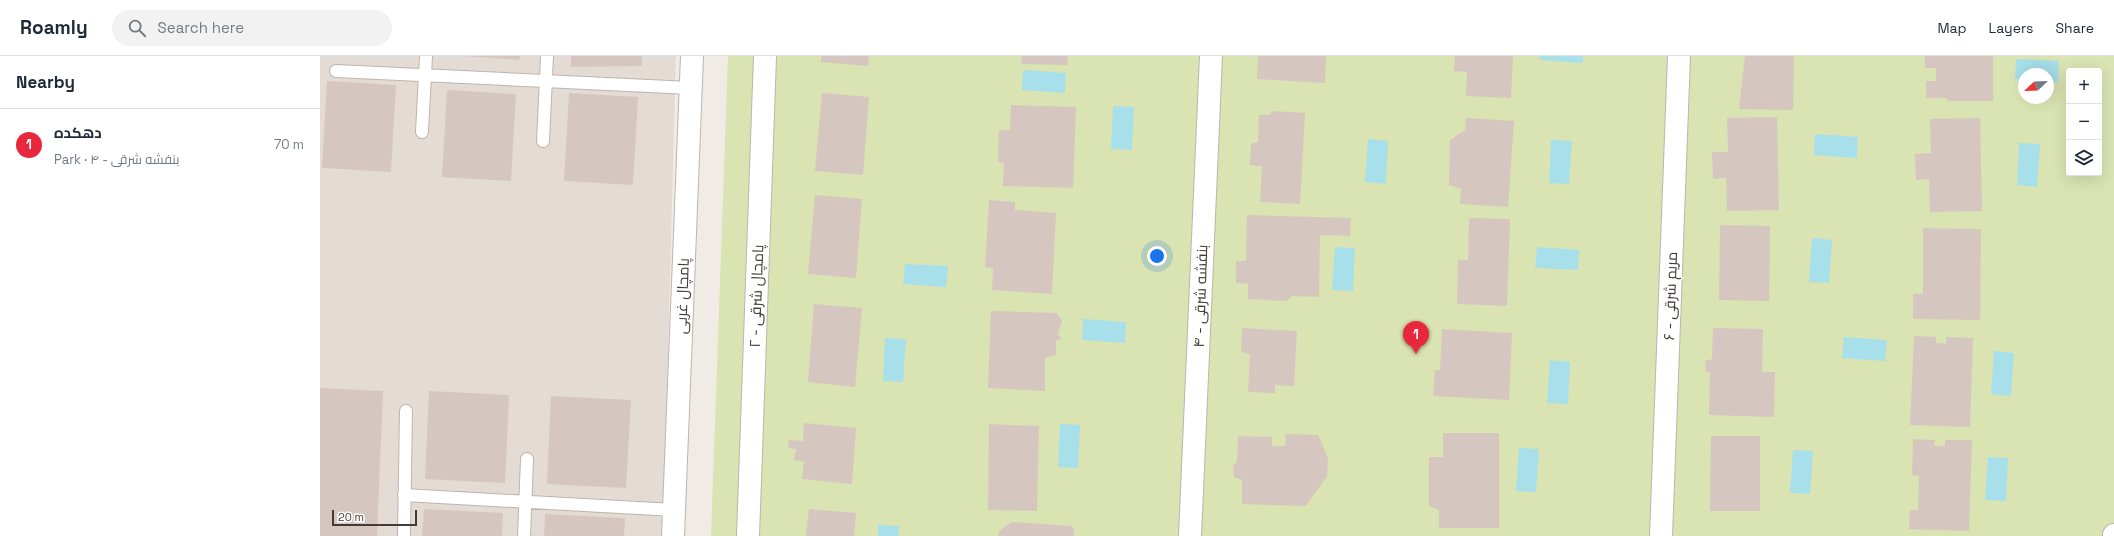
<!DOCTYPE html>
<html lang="en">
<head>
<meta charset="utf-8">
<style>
  body { margin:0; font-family:"Space Grotesk",Cairo,sans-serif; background:#f2f2f3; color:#1f2937 }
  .controls { position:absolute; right:12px; top:12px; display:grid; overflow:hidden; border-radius:4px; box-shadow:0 4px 16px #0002 }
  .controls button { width:36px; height:36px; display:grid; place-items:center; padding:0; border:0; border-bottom:1px solid #e0e1e3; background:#fff; color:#1f2937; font:20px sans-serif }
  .compass { position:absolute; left:1698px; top:12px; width:36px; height:36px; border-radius:50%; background:#fff; box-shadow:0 4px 16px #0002; rotate:247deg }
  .scale { position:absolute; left:12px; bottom:10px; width:85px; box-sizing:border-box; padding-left:4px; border:2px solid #443b36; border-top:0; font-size:11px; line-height:14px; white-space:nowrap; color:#443b36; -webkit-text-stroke:3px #fff; paint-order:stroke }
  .you { position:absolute; left:837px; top:200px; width:14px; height:14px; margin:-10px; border:3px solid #fff; border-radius:50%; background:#1a73e8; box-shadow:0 0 0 6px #1a73e833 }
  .badge { display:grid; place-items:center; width:26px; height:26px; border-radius:50%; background:#e8273d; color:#fff; font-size:13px; font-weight:700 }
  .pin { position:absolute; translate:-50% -33px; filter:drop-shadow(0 1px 2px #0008) }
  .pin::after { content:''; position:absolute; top:21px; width:14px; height:12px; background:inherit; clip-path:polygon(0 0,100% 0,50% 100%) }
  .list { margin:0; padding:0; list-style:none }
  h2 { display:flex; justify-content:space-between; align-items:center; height:52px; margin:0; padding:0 16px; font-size:17px }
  h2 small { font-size:13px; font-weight:400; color:#747a83 }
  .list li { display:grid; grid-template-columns:26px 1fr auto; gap:12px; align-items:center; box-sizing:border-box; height:72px; padding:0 16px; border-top:1px solid #e0e1e3 }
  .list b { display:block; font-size:15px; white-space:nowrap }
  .list p { margin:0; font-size:13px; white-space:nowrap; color:#747a83 }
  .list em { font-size:13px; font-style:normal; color:#747a83 }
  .icon { flex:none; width:22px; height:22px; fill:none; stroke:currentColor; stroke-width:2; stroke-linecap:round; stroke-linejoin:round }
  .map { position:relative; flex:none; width:1794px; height:480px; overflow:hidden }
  header { display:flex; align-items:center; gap:24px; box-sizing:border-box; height:56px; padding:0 20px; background:#fff; border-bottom:1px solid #e0e1e3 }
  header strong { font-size:19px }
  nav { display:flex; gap:22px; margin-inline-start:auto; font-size:14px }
  .search { width:280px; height:36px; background:#f2f2f3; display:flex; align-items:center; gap:10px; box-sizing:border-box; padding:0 14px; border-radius:22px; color:#747a83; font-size:15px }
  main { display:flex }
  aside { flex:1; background:#fff }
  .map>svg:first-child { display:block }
  .residential { fill:#e5dbd5 }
  .green { fill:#dae3b2; fill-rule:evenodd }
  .water { fill:#a7e0ea }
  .building { fill:#d5c7bf }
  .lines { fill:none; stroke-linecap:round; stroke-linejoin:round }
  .lane-casing { stroke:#bfb4ac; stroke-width:14 }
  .street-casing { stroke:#bfb4ac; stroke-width:24 }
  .lane { stroke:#fff; stroke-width:12 }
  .street { stroke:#fff; stroke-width:22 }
  .labels { text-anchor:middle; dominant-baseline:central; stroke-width:3; stroke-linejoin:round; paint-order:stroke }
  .street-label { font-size:15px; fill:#443b36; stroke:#fff }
</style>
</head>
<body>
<header>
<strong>Roamly</strong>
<div class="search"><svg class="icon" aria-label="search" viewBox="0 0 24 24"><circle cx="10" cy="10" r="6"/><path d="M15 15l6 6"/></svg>Search here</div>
<nav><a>Map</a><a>Layers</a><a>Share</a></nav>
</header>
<main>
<aside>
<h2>Nearby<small></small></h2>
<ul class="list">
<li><span class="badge">1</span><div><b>دهکده</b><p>Park · بنفشه شرقی - ۴</p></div><em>70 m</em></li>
</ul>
</aside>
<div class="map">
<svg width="1794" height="480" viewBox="0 0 1794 480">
  <rect width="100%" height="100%" fill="#f1ebe6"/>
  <path class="residential" d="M0,0h356l-13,480h-343z"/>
  <path class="green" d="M408,0h1386v480h-1403zM1749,15h30v102h-30zM1704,18h24v24h-24z"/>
  <path class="water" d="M1220,0h43v7l-43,-3z
    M1696,3l43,2 -1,21 -10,-1v-7h-24v6l-9,-1z
    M703,14l43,3 -1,20 -43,-3z
    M793,50l21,1 -2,43 -21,-1z
    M1495,78l43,3 -1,21 -43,-3z
    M1048,83l20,2 -2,43 -21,-2z
    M1231,84l21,1 -3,43 -20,-1z
    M1699,87l21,1 -3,43 -20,-2z
    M1492,182l20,2 -3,43 -20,-1z
    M1015,191l20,1 -2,43 -21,-1z
    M1217,191l42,3 -1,20 -43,-2z
    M585,208l43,2 -2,21 -43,-3z
    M763,263l43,3 -1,21 -43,-3z
    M1524,281l43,3 -2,21 -43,-3z
    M565,282l21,1 -3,43 -20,-1z
    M1674,295l20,2 -3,43 -20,-2z
    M1230,304l20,2 -2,42 -21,-1z
    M740,368l20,1 -2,43 -20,-1z
    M1199,392l20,1 -3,43 -20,-1z
    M1473,394l20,1 -3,43 -20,-1z
    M1668,401l20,1 -2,43 -21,-1z
    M558,469l21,1 -1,10h-20z"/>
  <path class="building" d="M144,0h56l-1,4z
    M251,0h71v10l-71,1z
    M501,0h48l-1,10 -47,-4z
    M702,0h46l-1,9 -46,-1z
    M938,0h68l-1,27 -68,-4z
    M1135,0h58l-2,42 -45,-2 1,-24 -13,-1z
    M1425,0h49l-1,54 -54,-1z
    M1605,0h68v45h-45l-2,-3h-20v-17h10v-13h-11z
    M7,25l69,4 -5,87 -69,-4z
    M127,34l69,4 -5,87 -69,-4z
    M249,37l69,4 -5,88 -69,-4z
    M502,37l47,4 -6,78 -48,-4z
    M691,49l65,2 -3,81 -70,-2 1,-23 -6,-1 1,-32h11z
    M952,55l33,2 -5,91 -40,-2 2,-36 -12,-1 1,-21 7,-2 1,-27h11z
    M1457,61l2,93 -52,1 -1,-33 -13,1 -1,-27h16l-1,-34z
    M1146,62l48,3 -6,86 -48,-3 1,-15 -12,-4 1,-45 15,-10z
    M1660,62l2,93 -52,1 -1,-33 -13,1 -1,-26 16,-1 -1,-34z
    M495,139l47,4 -6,79 -48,-4z
    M669,144l26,2v8l41,3 -4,81 -60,-4 1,-22 -8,-1z
    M927,159l104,3 -1,18 -30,-1 -1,62 -27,-1 -6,5 -38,-2v-15l-12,-1v-22h10z
    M1149,162l41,1 -3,87 -50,-2 1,-44h10z
    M1400,169l50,1 -1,75 -50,-1z
    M1603,172l58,1 -1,91 -67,-1v-25h10z
    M494,248l48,4 -7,79 -47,-5z
    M671,255l66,2 5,8 -4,13 3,5 -5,2v14l-11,3v33l-57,-3z
    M922,272l55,3 -3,55 -19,-1v8l-27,-1 2,-37 -9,-4z
    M1393,272l50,1 -1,43h13l-1,45 -65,-2 1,-42 -4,-1 -1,-11 7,-2z
    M1122,273l70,4 -3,67 -76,-4 2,-26h5z
    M1594,280l22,1v6l10,1v-7l27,1 -3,89 -60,-2z
    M0,332l63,3 -6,145h-57z
    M109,335l80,4 -4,88 -80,-4z
    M231,340l80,4 -5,88 -79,-4z
    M484,367l52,5 -4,56 -50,-5 2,-18 -10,-1 2,-11 -8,-1 1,-8 14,1z
    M669,368l50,2 -2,85 -49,-1z
    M1123,377h56v95h-60v-18l-10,-4v-49h14z
    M966,378l32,1 10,23 -1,18 -21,30 -64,-2v-24l-8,-3 -1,-11 4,-4 1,-26 34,1v9h13z
    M1391,380h49v75h-50z
    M1593,383l22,1 -1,6h11v-6h27l-3,91 -60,-2 1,-19h8l1,-34 -7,-1z
    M104,453l79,4 -1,23h-80z
    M489,453l47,4 -2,23h-48z
    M225,458l80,4 -1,18h-80z
    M692,466l60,4 2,4v6h-75v-5z"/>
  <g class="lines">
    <defs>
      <path id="lane" d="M16,15l354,17
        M102,76l4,-76
        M223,85l4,-85
        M84,439l270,15
        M84,480l2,-125
        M204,480l3,-77"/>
      <path id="street" d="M353,480l19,-480
        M428,480l17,-480
        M870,480l21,-480
        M1341,480l18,-480
        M1794,480v-1"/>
    </defs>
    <use href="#lane" class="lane-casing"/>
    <use href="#street" class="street-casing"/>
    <use href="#lane" class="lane"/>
    <use href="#street" class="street"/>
  </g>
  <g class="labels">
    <g class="street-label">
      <text transform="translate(362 240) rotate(-88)">پامچال غربی</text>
      <text transform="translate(436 240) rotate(-88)">پامچال شرقی - ۲</text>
      <text transform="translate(880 240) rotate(-88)">بنفشه شرقی - ۴</text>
      <text transform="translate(1350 240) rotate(-88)">مریم شرقی - ۶</text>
    </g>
  </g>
</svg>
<div class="controls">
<button>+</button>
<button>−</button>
<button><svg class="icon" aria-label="layers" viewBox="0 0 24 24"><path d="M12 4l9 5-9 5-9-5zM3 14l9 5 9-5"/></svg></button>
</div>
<svg class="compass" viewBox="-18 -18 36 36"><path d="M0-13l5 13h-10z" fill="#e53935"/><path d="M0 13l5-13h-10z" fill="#747a83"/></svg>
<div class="scale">20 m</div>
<div class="you"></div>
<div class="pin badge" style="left:1096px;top:298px">1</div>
</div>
</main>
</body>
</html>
